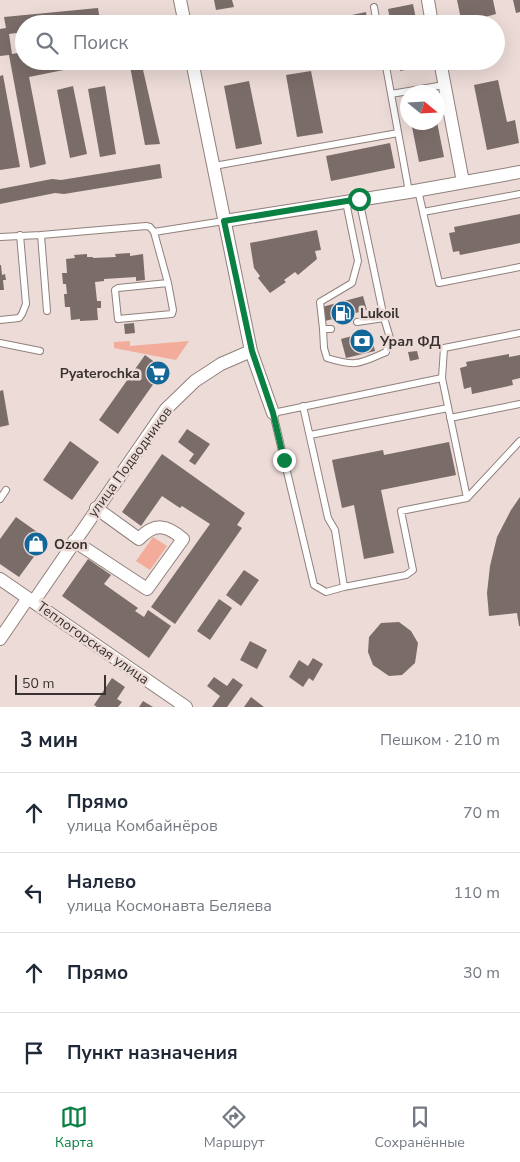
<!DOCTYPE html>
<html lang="ru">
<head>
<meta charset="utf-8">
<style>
  body { margin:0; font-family:"Nunito Sans",sans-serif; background:#f6f6f7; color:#1f2937 }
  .compass { position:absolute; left:400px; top:85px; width:45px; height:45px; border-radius:50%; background:#fff; box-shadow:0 5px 20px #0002; rotate:108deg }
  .scale { position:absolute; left:15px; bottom:12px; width:91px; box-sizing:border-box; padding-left:5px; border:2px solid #383230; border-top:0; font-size:14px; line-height:18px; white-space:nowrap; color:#383230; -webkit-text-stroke:4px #ecdbd7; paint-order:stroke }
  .stop { position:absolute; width:15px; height:15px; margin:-11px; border:4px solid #0b8043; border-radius:50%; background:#fff }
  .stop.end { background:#0b8043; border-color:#fff; box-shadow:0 1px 5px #0008 }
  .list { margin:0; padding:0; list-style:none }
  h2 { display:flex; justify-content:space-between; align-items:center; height:65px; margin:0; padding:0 20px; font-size:21px }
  h2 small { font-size:16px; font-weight:400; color:#747a83 }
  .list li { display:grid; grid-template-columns:32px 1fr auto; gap:15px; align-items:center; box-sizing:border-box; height:80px; padding:0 20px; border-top:1px solid #e0e1e3 }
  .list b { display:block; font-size:19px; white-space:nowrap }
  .list p { margin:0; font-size:16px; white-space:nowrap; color:#747a83 }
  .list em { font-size:16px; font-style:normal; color:#747a83 }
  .icon { flex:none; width:28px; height:28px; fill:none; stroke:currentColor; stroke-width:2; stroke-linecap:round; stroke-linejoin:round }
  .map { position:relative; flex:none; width:520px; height:707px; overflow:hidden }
  .search { position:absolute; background:#fff; box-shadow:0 5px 20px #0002; left:15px; right:15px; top:15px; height:55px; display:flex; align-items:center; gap:12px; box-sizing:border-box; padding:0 18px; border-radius:28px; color:#747a83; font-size:19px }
  .sheet { height:385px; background:#fff }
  nav { display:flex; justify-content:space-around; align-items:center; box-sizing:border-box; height:70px; border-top:1px solid #e0e1e3; background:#fff; font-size:14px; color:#747a83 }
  nav a { display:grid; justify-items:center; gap:2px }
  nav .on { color:#0b8043 }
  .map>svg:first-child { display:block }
  .green { fill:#f3ab9a }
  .building { fill:#7a6c68 }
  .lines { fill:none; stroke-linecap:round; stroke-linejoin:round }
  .lane-casing { stroke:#90817d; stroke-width:8 }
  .street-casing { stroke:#90817d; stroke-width:14 }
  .lane { stroke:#fff; stroke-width:6 }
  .street { stroke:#fff; stroke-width:12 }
  .route { stroke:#0b8043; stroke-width:6 }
  .labels { text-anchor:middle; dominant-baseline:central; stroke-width:5; stroke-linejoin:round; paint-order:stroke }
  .poi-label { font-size:14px; font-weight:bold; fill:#383230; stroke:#ecdbd7; text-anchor:start }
  .street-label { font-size:14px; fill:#383230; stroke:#ecdbd7 }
</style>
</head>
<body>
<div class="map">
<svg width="520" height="707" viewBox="0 0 520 707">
  <rect width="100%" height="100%" fill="#ecdbd7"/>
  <path class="green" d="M130,341v5l59,-5 -13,19 -62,-12v-6z
    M153,537l14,9 -17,24 -14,-9z"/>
  <path class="building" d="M214,0h18l2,7 -18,3z
    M457,0h36l3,14 -11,3 1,7h-24z
    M513,0h7v12l-4,1z
    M413,4l4,20h-26l-3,-15z
    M98,8l2,12 -23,4h-53v8l-15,2 3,20 12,-2v9h84l-79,16 17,87 -16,4 -21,-113 -9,1v-27l6,-1 -2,-11z
    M366,12l2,12h-54v-1z
    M129,61h12l19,83 -15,1z
    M220,61h23v1l-22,4z
    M398,61h26l1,5 -25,5z
    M311,71l12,62 -26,4 -11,-62z
    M3,75l17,92 -20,3v-94z
    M498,80l9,42 8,-2 4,23 -32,7 -13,-65z
    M249,81l13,63 -26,5 -12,-63z
    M73,86l14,68 -17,4 -13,-68z
    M105,86l11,68 -16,3 -12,-68z
    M411,122h26l7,35 -25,5z
    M390,143l5,25 -64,13 -5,-25z
    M160,164l2,14 -98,16 -9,-1 -55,11v-15l52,-10 9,1z
    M520,214v29l-60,12 -1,-4 -6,1 -4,-19 6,-1 -1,-5z
    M317,230l4,20 -6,1 2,8 -19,16 -3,-3 -11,8 2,2 -16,11 -12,-15 2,-2 -6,-8 -4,-25z
    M130,253v3l13,-2 2,26 -9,1v-4l-32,2v2l-9,1 2,19h4v7h-4l1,12 -18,1v-2l-9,1 -1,-13h-5l-1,-13h3l-1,-10h-3l-1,-11h5l-1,-14 9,-1 -1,-3 13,-1v3h6v1l23,-1 -1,-3z
    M0,265h1l1,10 3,-1 1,6h-3l1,10h-4z
    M363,296l4,14 -42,11 -3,-14z
    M134,323l1,10 -10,1 -1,-10z
    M370,331l5,20 -29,7 -5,-19z
    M417,351l2,8 -9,2 -2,-9z
    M509,354v3l11,-2v23l-8,2 1,5 -41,9 -1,-7 -7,2 -4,-21 7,-2 -1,-4z
    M145,355l19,14 -46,65 -19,-14z
    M3,390l6,35 -9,2v-36z
    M187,429l23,15 -15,21 -6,-4 5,-7 -16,-12z
    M70,441l29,21 -27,38 -29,-20z
    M449,442l7,33 -75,15 13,63 -30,6 -10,-54 -12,3 -10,-48 51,-10 1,5z
    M162,454l83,59 -8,12 5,3 -67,96 -24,-17 59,-83 -28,-18 -2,2 -18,-12 -21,30 -19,-14z
    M520,497v129h-1l-2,-13 -28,3 -2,-23 3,-27 7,-29 14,-27z
    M16,517l31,22 -28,38 -19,-13v-25z
    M88,559l23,16 -7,9 34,24 -3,3 9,6 4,-7 23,16 -22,32 -87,-62z
    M244,570l15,10 -18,26 -15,-11z
    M219,599l13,9 -22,32 -13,-9z
    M399,622l12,9 7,12 -3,20 -13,12 -13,1 -16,-11 -5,-13 1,-15 12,-14z
    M250,641l17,9 -10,19 -17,-9z
    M313,658l10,6 -10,17 -4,-3 -6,9 -14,-10 10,-17 9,6z
    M214,677l13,9 6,-8 10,7 -16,22h-15l8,-11 -13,-10z
    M112,678l13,9 -8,12 5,3 -4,5h-21l-3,-2z
    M251,697l13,10h-20z
    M143,701l10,6h-14z"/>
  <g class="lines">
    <defs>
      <path id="lane" d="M374,7l3,17
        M385,61l24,131
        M310,65l23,-4
        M391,94l53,-9
        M214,166l184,-33
        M418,190l21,93 81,-16
        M423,212l97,-18
        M154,232l14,51 -50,5 -3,2 3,29 54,-5 1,-4 -5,-27
        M0,237l41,-2
        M47,311l-6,-76 105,-9 4,1 4,5 70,-11
        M0,320l19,-2 3,-4 4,-10 -6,-69
        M357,322l27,-4 -25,-119
        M323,329l1,19 3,10c29,9 32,6 59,-6l4,-14 -6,-20
        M331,329h-8l-3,-27 32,-19 6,-22 -12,-59
        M0,343l40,8
        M303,406l25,112 7,12 9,57 62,-12 7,-5 -12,-59 66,-13 53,-57
        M450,418l70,-14
        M310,435l138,-27
        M467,498l-25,-120 2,-30 76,-15
        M0,499l6,-9
        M344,587l-18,5 -12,-7 -41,-172 169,-35"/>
      <path id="street" d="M180,0l5,24
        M428,0l4,24
        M192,61l59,290 22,62
        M440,61l23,121
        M224,221l185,-29 111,-20
        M74,541l73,48 36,-50c-16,-14 -28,-17 -44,0l-43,-31
        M0,579l186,128
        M34,601l132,-192 29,-28 26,-17 30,-13
        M0,639l28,-41"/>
    </defs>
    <use href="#lane" class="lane-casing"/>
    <use href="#street" class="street-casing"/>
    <use href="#lane" class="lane"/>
    <use href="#street" class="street"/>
  </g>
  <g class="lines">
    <path class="route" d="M284,460l-11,-47 -21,-62 -28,-130 135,-22"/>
  </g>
  <defs>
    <symbol id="fuel-disc" viewBox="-11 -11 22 22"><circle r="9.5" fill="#126798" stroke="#ecdbd7"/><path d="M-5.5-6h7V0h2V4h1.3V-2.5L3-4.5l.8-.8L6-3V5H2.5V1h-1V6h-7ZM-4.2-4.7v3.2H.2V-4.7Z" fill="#fff"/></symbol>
    <symbol id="bank-disc" viewBox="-11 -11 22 22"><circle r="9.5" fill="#126798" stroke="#ecdbd7"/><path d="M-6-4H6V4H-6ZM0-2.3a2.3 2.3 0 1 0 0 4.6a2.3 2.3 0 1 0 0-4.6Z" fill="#fff"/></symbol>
    <symbol id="supermarket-disc" viewBox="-11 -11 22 22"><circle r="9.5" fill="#126798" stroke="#ecdbd7"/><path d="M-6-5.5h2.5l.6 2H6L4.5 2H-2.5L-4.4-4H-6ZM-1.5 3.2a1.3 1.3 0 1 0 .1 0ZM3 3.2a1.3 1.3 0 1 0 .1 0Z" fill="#fff"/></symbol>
    <symbol id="shop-disc" viewBox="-11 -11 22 22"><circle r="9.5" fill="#126798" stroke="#ecdbd7"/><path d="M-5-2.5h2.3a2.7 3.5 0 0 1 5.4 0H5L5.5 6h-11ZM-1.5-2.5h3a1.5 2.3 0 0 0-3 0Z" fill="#fff"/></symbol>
  </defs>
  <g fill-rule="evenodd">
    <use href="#fuel-disc" x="329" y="299" width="28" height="28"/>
    <use href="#bank-disc" x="348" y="327" width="28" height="28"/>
    <use href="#supermarket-disc" x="144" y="359" width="28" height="28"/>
    <use href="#shop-disc" x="22" y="530" width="28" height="28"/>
  </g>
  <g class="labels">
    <g class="poi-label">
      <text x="360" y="313">Lukoil</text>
      <text x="380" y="341">Урал ФД</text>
      <text x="140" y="373" text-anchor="end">Pyaterochka</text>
      <text x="54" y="544">Ozon</text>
    </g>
    <g class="street-label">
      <text transform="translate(130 462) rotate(-54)">улица Подводников</text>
      <text transform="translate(93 643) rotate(35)">Теплогорская улица</text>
    </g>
  </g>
</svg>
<svg class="compass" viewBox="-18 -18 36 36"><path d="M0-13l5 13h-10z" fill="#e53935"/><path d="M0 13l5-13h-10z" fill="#747a83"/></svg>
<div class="scale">50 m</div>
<div class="stop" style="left:359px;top:199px"></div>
<div class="stop end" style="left:284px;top:460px"></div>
<div class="search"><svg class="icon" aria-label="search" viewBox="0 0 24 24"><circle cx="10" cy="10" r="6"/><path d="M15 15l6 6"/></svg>Поиск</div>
</div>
<section class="sheet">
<h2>3 мин<small>Пешком · 210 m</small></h2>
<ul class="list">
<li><svg class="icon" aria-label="ahead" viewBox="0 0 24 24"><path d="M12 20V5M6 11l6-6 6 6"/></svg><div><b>Прямо</b><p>улица Комбайнёров</p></div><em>70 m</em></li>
<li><svg class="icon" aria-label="left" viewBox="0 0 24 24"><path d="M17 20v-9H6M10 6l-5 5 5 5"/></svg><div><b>Налево</b><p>улица Космонавта Беляева</p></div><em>110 m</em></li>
<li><svg class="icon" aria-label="ahead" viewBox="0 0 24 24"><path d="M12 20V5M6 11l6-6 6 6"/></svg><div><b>Прямо</b></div><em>30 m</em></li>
<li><svg class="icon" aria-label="arrive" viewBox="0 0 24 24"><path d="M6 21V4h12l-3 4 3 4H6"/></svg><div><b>Пункт назначения</b></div></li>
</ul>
</section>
<nav>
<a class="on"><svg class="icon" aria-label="map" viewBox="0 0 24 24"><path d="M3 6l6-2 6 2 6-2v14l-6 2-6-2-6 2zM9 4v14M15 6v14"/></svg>Карта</a>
<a><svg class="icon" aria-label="directions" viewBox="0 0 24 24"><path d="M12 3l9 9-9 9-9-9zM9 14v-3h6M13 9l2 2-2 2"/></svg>Маршрут</a>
<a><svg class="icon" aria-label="saved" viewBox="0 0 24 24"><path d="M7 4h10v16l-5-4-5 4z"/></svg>Сохранённые</a>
</nav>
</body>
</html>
